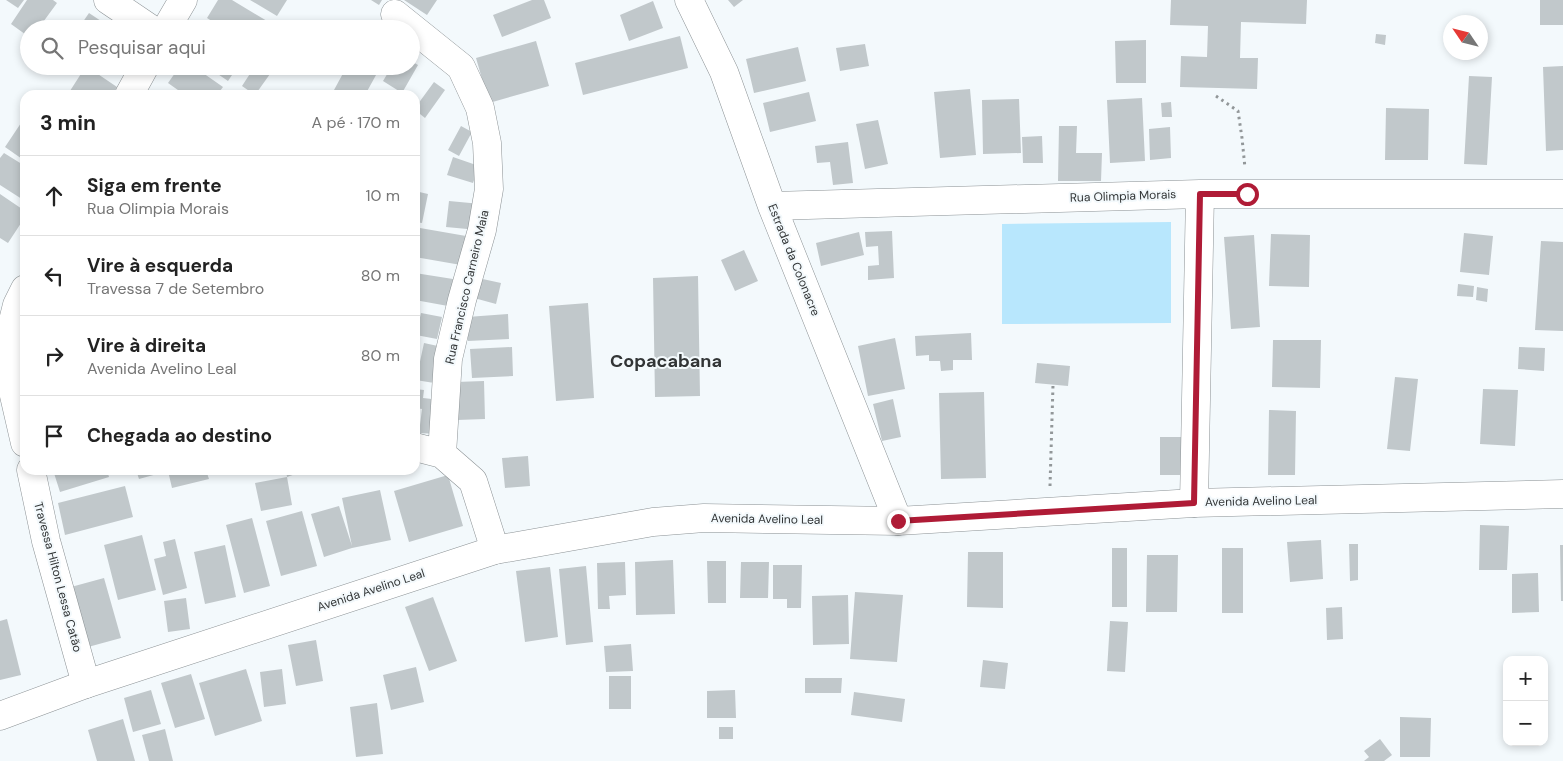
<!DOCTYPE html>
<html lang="pt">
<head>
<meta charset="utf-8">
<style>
  body { margin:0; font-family:"DM Sans",sans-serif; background:#f2f2f2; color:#222 }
  .controls { position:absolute; right:15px; bottom:15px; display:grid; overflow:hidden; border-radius:10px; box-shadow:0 2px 8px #0003 }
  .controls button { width:45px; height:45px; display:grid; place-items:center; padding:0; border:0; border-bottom:1px solid #e0e0e0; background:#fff; color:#222; font:25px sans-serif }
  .compass { position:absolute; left:1443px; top:15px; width:45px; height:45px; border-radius:50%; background:#fff; box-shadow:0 2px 8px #0003; rotate:305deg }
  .stop { position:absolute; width:15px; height:15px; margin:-11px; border:4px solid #af1b36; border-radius:50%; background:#fff }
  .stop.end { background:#af1b36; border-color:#fff; box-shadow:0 1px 5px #0008 }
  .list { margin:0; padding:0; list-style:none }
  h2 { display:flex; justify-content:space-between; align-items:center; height:65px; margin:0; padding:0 20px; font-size:21px }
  h2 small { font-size:16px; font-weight:400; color:#767676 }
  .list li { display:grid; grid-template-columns:32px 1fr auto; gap:15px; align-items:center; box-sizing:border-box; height:80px; padding:0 20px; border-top:1px solid #e0e0e0 }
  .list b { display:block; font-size:19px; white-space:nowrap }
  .list p { margin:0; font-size:16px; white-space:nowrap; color:#767676 }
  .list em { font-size:16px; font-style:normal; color:#767676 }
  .icon { flex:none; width:28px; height:28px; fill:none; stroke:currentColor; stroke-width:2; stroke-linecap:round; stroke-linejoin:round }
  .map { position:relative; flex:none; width:1563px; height:761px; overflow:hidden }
  .search { position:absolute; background:#fff; box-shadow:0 2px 8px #0003; left:20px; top:20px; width:400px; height:55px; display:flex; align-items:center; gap:12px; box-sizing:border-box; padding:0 18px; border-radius:28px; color:#767676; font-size:19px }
  .panel { position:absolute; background:#fff; box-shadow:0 2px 8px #0003; left:20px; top:90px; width:400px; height:385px; border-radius:15px }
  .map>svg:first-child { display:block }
  .green { fill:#b8e7fd }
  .building { fill:#c1c8cb }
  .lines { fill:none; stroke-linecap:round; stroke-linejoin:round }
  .street-casing { stroke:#8c9295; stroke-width:29 }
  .secondary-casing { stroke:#8c9295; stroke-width:29 }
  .path { stroke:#929799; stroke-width:3; stroke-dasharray:2.5 4; stroke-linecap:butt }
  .street { stroke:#fff; stroke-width:28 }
  .secondary { stroke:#fff; stroke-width:28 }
  .route { stroke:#af1b36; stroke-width:6 }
  .labels { text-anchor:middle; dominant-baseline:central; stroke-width:4; stroke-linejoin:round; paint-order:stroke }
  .street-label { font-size:12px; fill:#323536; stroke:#f3f9fc }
  .district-label { font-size:18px; font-weight:bold; fill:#323536; stroke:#f3f9fc }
</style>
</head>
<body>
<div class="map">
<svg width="1563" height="761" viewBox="0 0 1563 761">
  <rect width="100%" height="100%" fill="#f3f9fc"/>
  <path class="green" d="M1171,222v101l-169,1v-100z"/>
  <path class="building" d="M6,0h18l-6,8z
    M27,0h26l4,3 -19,26h-9v8l-18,-13z
    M218,0h14l35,21 -5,8h-38l-17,-11z
    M250,0h37l-10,16z
    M371,0h11l-3,5z
    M404,0h33l-10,15z
    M532,0h12l7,18 -49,19 -9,-22z
    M728,0h15l-9,7z
    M1171,0h136l-1,24 -65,-2 -1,36h18l-1,31 -77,-2 1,-31 26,1 1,-31 -38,-1z
    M1540,0h23v25h-23z
    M653,1l10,27 -34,13 -9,-26z
    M89,13l24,16h-35z
    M196,21l12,8h-17z
    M1376,34l10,1 -1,10 -10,-2z
    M680,36l8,32 -105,27 -8,-32z
    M1146,40v43h-30l-1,-42z
    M536,41l13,45 -60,17 -13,-45z
    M865,44l4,22 -29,5 -4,-23z
    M798,47l8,34 -52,12 -8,-34z
    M411,61l7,4 -16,28 -19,-12 9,-15h19z
    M86,66l31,21 -5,8h-42l-2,-1z
    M180,66h13l30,21 -6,8h-32l-17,-12z
    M206,66h32l-10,15z
    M255,66h4l11,8 -15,21 -13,-9z
    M347,66h34l-16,29h-21l-10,-5z
    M1563,66v84l-17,1 -3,-84z
    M1469,76l23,1 -5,88 -23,-1z
    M434,82l11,8 -20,28 -10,-8v-2z
    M970,89l6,66 -36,3 -6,-66z
    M809,92l7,29 -46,11 -7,-29z
    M1142,98l3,63 -35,2 -3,-63z
    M1019,99l2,54 -38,1 -1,-54z
    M1171,102l1,15h-10l-1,-14z
    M1386,108l43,1 -1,51h-43z
    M25,117v44l-20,-14z
    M878,120l10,44 -23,5 -9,-45z
    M461,126l11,6 -13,24 -11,-6z
    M1059,126h18l-1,27h26l-1,28h-43z
    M1170,127l1,31 -21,2 -1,-31z
    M1042,136l1,27h-20l-1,-26z
    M848,142l5,41 -20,2 -3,-23 -13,1 -2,-17z
    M4,153l21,13v35l-25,-16v-27z
    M453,157l26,9 -6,17 -26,-8z
    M415,191l13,3 -6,29 -7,-1z
    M0,194l25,17v6l-17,26 -8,-5z
    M449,201l32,3 -3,26 -32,-3z
    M420,228l46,8 -5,29 -46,-8z
    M892,231l2,47 -26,2v-14l11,-1 -1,-19 -12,1 -1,-15z
    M859,232l5,23 -43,11 -5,-23z
    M1464,233l29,3 -4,39 -29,-3z
    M1271,234l39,1 -1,52 -40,-1z
    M1254,235l6,92 -29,2 -7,-92z
    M1541,241l22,1v89l-28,-1z
    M744,250l14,31 -23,10 -14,-31z
    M415,273l38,6 -5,27 -33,-6z
    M698,276l2,120 -45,1 -2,-119z
    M478,278l23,5 -5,21 -22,-6z
    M1458,284l16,2 -1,11 -16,-1z
    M1477,287l11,2 -1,13 -11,-2z
    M588,303l6,95 -38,3 -7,-95z
    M421,313l21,4 -5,22 -21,-4z
    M508,314l1,25 -41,2 -1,-24z
    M971,333l1,27h-19v10l-12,1 -1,-10h-11v-6l-13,1 -1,-20z
    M895,338l10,51 -37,7 -10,-50z
    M1273,340h48l-1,48 -48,-1z
    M424,343l23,5 -7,36 -24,-4z
    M512,347l1,29 -41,2 -2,-29z
    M1519,347l26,1 -1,23 -26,-2z
    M1037,363l33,3 -2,20 -33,-3z
    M1395,377l23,2 -8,72 -23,-2z
    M484,381l1,38 -28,1 -1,-38z
    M415,389l9,1 -1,8 18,2 -4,34 -18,-1 3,-24 -7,-1z
    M1483,389l35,1 -3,56 -35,-2z
    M984,392l2,86 -45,1 -2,-86z
    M893,399l8,38 -19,4 -9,-37z
    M1269,410l27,1 -1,64h-27z
    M1160,437h25l-1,38h-24z
    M528,456l2,30 -25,2 -3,-30z
    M53,470h54l2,7 -49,15z
    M136,470h70l3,9 -37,9 -4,-17 -29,8z
    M286,470h21l-20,7 5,28 -31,6 -6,-28 32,-6z
    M448,475l15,51 -54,16 -15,-51z
    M125,486l8,31 -68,18 -7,-32z
    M380,490l11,50 -39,8 -28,9 -13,-43 28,-8 13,40 -10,-48z
    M302,511l15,55 -36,10 -15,-55z
    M252,518l18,68 -26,7 -18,-68z
    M1480,525l29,1 -2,44h-28z
    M142,535l14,55 -38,10 -14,-55z
    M175,539l12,49 -24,7 -9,-36 12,-3 -3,-14z
    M1321,540l2,39 -33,3 -3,-40z
    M1349,544h9v36l-8,1z
    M225,545l11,52 -31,7 -11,-52z
    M1560,545h3v56h-2z
    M1112,548h15v59h-15z
    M1222,548h21v65h-21z
    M968,552h35v56l-36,-1z
    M1147,555h31l-1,57h-31z
    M673,560l2,54 -39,1 -1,-53z
    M707,561h19v42h-18z
    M625,562l1,33 -17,1 1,13h-12l-1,-46z
    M741,562h28l-1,36h-28z
    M773,565h29l-1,43h-14v-9h-14z
    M586,566l7,76 -27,3 -7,-76z
    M550,567l8,70 -33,5 -9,-71z
    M1538,573l1,39 -27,1v-39z
    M104,578l17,60 -33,9 -17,-60z
    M855,592l48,3 -6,67 -47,-3z
    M848,595l1,49 -36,1 -1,-49z
    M433,597l24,64 -28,10 -24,-64z
    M186,598l4,31 -22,3 -4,-31z
    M1342,607l1,32 -16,1 -1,-32z
    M7,619l14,56 -21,5v-59z
    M1110,621l18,1 -3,50 -18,-1z
    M316,640l7,41 -27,5 -8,-41z
    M631,644l2,27 -27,1 -2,-26z
    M983,660l25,3 -3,26 -25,-2z
    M416,667l8,35 -33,8 -8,-35z
    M246,669l16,52 -47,15 -16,-53z
    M282,669l4,35 -22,3 -4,-35z
    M191,674l14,45 -30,9 -14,-45z
    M609,676h22v33h-22z
    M805,678h37l-1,15h-36z
    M151,690l10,34 -28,8 -9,-34z
    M735,690l1,28h-29v-27z
    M854,692l51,7 -3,23 -51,-7z
    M377,703l6,51 -27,3 -6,-50z
    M1400,717l31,1 -1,39h-30z
    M123,719l12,42h-38l-9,-31z
    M719,727h14v12h-14z
    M165,729l8,32h-24l-7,-26z
    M1380,739l12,16 -8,6h-20l5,-4 -5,-6z"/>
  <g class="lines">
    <defs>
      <path id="street" d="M108,0l43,29
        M689,0l35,72 48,134 126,315
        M395,14l66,53 19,41 7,35 2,46 -7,41 -20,70 -14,59 -6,95 31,27 22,69
        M166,29l17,-29
        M129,95l16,-29
        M772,206l428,-12h363
        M25,289l-8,16 -9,36 2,37 15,65
        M415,447l27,7
        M31,470l15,71 40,143
        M1194,503l6,-309"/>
      <path id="secondary" d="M0,716l86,-32 409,-134 158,-28 51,-4 194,3 296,-18 369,-9"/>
    </defs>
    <use href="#street" class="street-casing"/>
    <use href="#secondary" class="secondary-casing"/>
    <path class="path" d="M1216,96l22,15 4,27 3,30
      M1050,486l3,-101"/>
    <use href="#street" class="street"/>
    <use href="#secondary" class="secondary"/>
  </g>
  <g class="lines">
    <path class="route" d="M898,521l296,-18 6,-309h47"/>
  </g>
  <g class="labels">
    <g class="street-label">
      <text transform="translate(1123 196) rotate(-2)">Rua Olimpia Morais</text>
      <text transform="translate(794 260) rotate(68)">Estrada da Colonacre</text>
      <text transform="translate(467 287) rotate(-77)">Rua Francisco Carneiro Maia</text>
      <text transform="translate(1261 501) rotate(-1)">Avenida Avelino Leal</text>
      <text transform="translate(767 519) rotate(1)">Avenida Avelino Leal</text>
      <text transform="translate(58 577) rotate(75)">Travessa Hilton Lessa Catão</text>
      <text transform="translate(371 590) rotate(-18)">Avenida Avelino Leal</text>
    </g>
    <g class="district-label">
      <text x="666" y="361">Copacabana</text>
    </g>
  </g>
</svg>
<div class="controls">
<button>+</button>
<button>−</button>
</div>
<svg class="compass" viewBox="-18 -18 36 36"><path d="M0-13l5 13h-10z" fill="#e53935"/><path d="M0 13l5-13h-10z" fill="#767676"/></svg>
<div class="stop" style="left:1247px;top:194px"></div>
<div class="stop end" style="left:898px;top:521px"></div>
<div class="search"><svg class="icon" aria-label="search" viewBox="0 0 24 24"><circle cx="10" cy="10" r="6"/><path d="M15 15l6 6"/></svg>Pesquisar aqui</div>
<section class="panel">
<h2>3 min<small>A pé · 170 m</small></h2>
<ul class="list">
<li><svg class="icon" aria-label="ahead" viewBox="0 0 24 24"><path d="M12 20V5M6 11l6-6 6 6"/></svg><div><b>Siga em frente</b><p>Rua Olimpia Morais</p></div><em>10 m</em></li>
<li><svg class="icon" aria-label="left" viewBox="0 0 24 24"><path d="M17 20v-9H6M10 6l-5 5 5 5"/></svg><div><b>Vire à esquerda</b><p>Travessa 7 de Setembro</p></div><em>80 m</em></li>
<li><svg class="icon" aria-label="right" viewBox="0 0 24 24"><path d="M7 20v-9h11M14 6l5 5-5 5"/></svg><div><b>Vire à direita</b><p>Avenida Avelino Leal</p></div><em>80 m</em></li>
<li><svg class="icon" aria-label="arrive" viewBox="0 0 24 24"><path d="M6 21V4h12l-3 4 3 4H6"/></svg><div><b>Chegada ao destino</b></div></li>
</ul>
</section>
</div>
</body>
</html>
